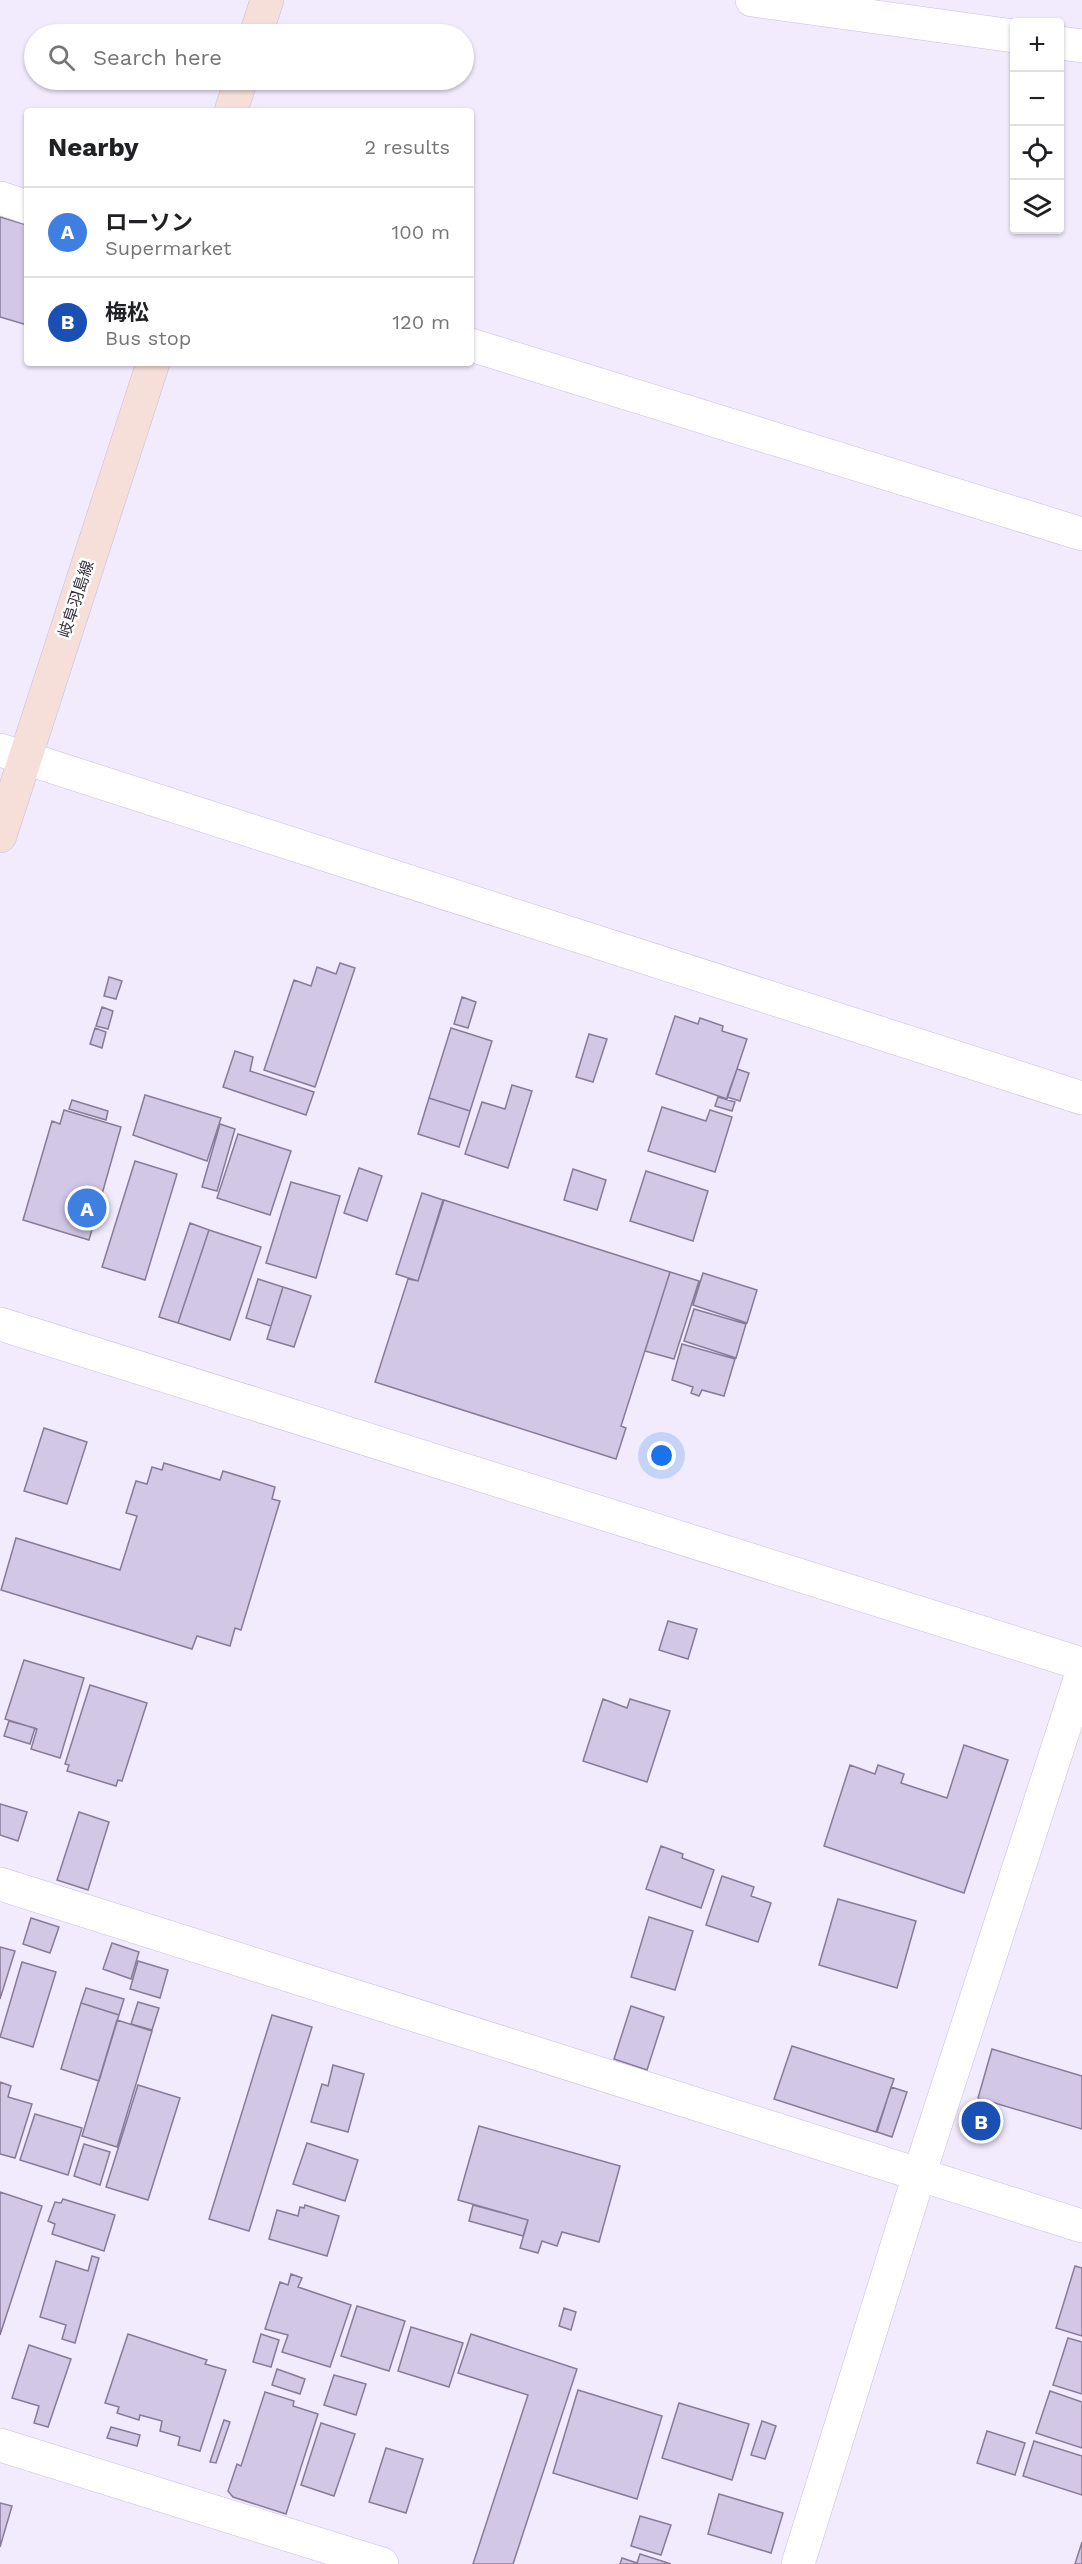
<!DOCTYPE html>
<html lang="en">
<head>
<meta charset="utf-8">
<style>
  body { margin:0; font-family:"Work Sans","Noto Sans JP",sans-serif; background:#f2f2f2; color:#202124 }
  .controls { position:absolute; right:18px; top:18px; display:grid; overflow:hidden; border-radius:6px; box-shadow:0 2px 4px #0004 }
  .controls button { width:54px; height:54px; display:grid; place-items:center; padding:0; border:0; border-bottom:2px solid #e0e0e0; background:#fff; color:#202124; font:30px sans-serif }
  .you { position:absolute; left:662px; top:1456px; width:21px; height:21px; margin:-15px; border:4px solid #fff; border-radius:50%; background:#1a73e8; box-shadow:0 0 0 9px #1a73e833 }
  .badge { display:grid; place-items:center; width:39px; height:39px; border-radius:50%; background:#1a73e8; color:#fff; font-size:20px; font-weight:700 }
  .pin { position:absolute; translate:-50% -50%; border:3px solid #fff; box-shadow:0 2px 6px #0006 }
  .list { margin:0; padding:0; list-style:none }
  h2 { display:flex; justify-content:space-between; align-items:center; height:78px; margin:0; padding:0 24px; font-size:26px }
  h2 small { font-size:20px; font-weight:400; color:#757577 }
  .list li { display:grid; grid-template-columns:39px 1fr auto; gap:18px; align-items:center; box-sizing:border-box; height:90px; padding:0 24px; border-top:2px solid #e0e0e0 }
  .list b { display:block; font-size:22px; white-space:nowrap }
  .list p { margin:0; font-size:20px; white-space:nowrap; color:#757577 }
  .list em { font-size:20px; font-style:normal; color:#757577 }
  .icon { flex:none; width:33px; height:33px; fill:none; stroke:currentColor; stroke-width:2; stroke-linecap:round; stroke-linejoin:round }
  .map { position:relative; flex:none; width:1082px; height:2564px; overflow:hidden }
  .search { position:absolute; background:#fff; box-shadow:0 2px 4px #0004; left:24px; top:24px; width:450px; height:66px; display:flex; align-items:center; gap:15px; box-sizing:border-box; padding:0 21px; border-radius:33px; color:#757577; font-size:22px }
  .panel { position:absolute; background:#fff; box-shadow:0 2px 4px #0004; left:24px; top:108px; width:450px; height:258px; border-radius:6px }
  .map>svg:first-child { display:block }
  .building { fill:#d3c7e6; stroke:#877b98; stroke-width:1.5 }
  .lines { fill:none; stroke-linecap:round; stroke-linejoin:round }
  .minor-casing { stroke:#c9bddc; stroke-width:34 }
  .secondary-casing { stroke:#c9bddc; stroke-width:34 }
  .minor { stroke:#fff; stroke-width:33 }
  .secondary { stroke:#f5dfd8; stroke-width:33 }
  .labels { text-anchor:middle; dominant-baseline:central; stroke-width:5; stroke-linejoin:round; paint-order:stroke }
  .street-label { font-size:16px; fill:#36313d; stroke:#fff }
</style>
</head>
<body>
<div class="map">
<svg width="1082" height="2564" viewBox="0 0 1082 2564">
  <rect width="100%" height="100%" fill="#f2ebfe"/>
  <path class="building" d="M0,217l27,8v100l-27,-8z
    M340,963l15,5 -40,119 -51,-17 30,-90 17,6 6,-19 19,7z
    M109,977l13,4 -6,18 -12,-3z
    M462,997l14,5 -8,26 -14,-4z
    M102,1007l11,4 -5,18 -12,-3z
    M675,1016l23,8 2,-6 23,8 -1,5 25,8 -20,60 -71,-25z
    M95,1028l11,4 -4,16 -12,-4z
    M451,1028l41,13 -22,70 -41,-13z
    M589,1034l18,5 -14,43 -17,-5z
    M235,1051l18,6 -3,14 64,21 -8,23 -83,-28z
    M737,1069l12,4 -9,28 -13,-4z
    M512,1085l20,6 -24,77 -43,-14 17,-52 23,7z
    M145,1095l76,23 -14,43 -74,-26z
    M718,1097l17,5 -3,9 -17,-5z
    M429,1098l41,13 -11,36 -41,-13z
    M72,1100l36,11 -2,9 -37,-11z
    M662,1107l44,14 4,-11 22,7 -17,55 -67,-21z
    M64,1110l57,17 -32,113 -66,-20 29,-99 8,3z
    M220,1124l15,5 -18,62 -15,-4z
    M238,1134l53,17 -21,64 -53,-17z
    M135,1161l42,13 -32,106 -43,-13z
    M359,1168l23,8 -15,45 -23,-8z
    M573,1169l33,11 -9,30 -33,-10z
    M646,1171l62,20 -15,50 -63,-20z
    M291,1182l49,14 -24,82 -50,-15z
    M422,1193l21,7 -25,81 -22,-7z
    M444,1200l226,72 -49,154 5,2 -10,31 -241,-77 33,-103 10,2z
    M190,1223l19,7 -31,93 -19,-6z
    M209,1230l52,17 -31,93 -52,-17z
    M670,1272l29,9 -25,78 -29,-8z
    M703,1273l54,17 -10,33 -54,-18z
    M258,1279l25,8 -12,39 -25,-8z
    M283,1287l28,9 -17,51 -27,-8z
    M694,1309l52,15 -10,34 -52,-17z
    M682,1344l53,15 -11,37 -22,-6 -3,6 -8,-3 2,-6 -21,-7z
    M44,1428l43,14 -20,62 -43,-13z
    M164,1463l56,17 3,-9 52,16 -3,12 8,2 -39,129 -6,-2 -5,18 -33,-10 -5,13 -191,-59 15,-52 104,32 17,-54 -11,-3 10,-32 11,3 5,-17 10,3z
    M668,1621l29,8 -9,30 -29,-9z
    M24,1660l60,18 -24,80 -29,-9 6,-20 -32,-10z
    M90,1685l57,18 -25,78 -4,-1 -2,6 -49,-15 2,-6 -4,-1z
    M603,1699l24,9 3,-9 40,12 -23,71 -64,-21z
    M9,1721l26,7 -5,16 -26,-8z
    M964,1745l44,15 -44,133 -140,-47 26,-81 25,9 3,-9 26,9 -3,9 46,15z
    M0,1804l27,8 -9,29 -18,-6z
    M79,1812l30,10 -21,68 -31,-10z
    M661,1846l22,8 -1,4 32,12 -13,38 -55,-19z
    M722,1876l32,11 -3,9 20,7 -13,39 -52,-17z
    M838,1899l78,22 -19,67 -78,-23z
    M649,1917l44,14 -18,59 -44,-13z
    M31,1918l28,9 -9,26 -27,-9z
    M112,1943l27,9 -8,27 -28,-10z
    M0,1947l15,4 -15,48z
    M138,1961l30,9 -8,28 -30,-9z
    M22,1962l34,10 -23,75 -33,-10z
    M86,1988l38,11 -5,16 -38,-12z
    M138,2002l21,6 -7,22 -21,-6z
    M81,2003l38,12 -20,66 -38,-12z
    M631,2006l33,11 -17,53 -33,-11z
    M272,2015l40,12 -63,204 -40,-12z
    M117,2020l35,11 -35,116 -35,-11z
    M792,2046l102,33 -18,53 -102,-33z
    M992,2049l90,27v53l-104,-31z
    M333,2065l31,9 -16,58 -37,-10 11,-38 6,2z
    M0,2082l11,4 -3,11 24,7 -17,54 -15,-4z
    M138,2085l42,13 -32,102 -42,-13z
    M891,2087l16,5 -15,45 -15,-5z
    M35,2114l47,14 -14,47 -48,-15z
    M479,2126l141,40 -21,76 -37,-10 -5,14 -15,-5 -4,12 -18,-5 8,-28 -70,-20z
    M307,2143l51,17 -13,41 -52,-17z
    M84,2144l26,8 -10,33 -26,-9z
    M0,2192l42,14 -42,129z
    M63,2199l52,16 -11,36 -52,-17 3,-10 -7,-3 7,-19 6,1z
    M305,2205l34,11 -12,40 -58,-17 8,-29 21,6 2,-9 4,1z
    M473,2205l55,15 -5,16 -54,-15z
    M92,2256l7,2 -24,85 -13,-4 4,-14 -26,-8 16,-56 32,10z
    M1075,2266l7,2v68l-26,-8z
    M291,2274l11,4 -4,9 53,18 -21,62 -48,-15 6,-17 -23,-6 15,-47 8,3z
    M357,2306l48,15 -16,50 -48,-15z
    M564,2308l12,4 -5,18 -12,-4z
    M411,2327l52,16 -14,44 -51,-16z
    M128,2334l79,26 -2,4 21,6 -26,81 -22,-6 2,-8 -20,-6 2,-10 -22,-6 -1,5 -22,-7 2,-6 -14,-4z
    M261,2334l18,6 -8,27 -18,-5z
    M471,2334l106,35 -64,195h-40l55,-169 -70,-22z
    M1068,2338l14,4v52l-29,-9z
    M29,2345l42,14 -23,68 -14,-4 5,-17 -27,-8z
    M277,2369l28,10 -5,15 -28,-9z
    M334,2375l32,9 -10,31 -32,-10z
    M578,2390l84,26 -25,83 -84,-26z
    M1050,2391l32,11v46l-46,-15z
    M265,2392l29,9 -1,5 25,8 -32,100 -53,-17 -5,-6 9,-27 4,2z
    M679,2403l70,21 -17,56 -70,-22z
    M224,2420l6,2 -14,41 -6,-1z
    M762,2421l14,5 -11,33 -14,-4z
    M321,2423l34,11 -21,62 -33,-11z
    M111,2427l29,8 -3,11 -30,-8z
    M987,2431l38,12 -10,32 -38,-12z
    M1034,2441l48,15v39l-59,-19z
    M386,2448l37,11 -17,54 -37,-11z
    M719,2494l64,19 -12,40 -63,-19z
    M0,2503l12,3 -12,41z
    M640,2516l31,9 -10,30 -30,-9z
    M1082,2542v22h-7z
    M640,2554l31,10h-51l2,-6 15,5z"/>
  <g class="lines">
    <defs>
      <path id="minor" d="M752,0l262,36
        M1060,43l22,3
        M0,198l27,9
        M471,345l611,189
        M0,750l1082,348
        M0,1324l1082,340
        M0,1884l1082,342
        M0,2445l382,119
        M798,2564l121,-389 163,-502"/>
      <path id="secondary" d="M256,34l11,-34
        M231,111l10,-31
        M0,836l153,-473"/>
    </defs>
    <use href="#minor" class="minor-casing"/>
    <use href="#secondary" class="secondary-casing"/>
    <use href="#minor" class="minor"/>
    <use href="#secondary" class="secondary"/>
  </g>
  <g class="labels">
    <g class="street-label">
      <text transform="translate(76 599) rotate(-72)">岐阜羽島線</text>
    </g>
  </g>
</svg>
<div class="controls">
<button>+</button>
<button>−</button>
<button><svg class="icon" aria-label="locate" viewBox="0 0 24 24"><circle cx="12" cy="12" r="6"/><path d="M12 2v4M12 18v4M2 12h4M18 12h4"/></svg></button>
<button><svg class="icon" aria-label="layers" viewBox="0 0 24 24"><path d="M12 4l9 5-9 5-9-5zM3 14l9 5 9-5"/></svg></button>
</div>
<div class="you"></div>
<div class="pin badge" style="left:87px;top:1208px;background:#3f7fe0">A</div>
<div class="pin badge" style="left:981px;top:2121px;background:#1a4fb4">B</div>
<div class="search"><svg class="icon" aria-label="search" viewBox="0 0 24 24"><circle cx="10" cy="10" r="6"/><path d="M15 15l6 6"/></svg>Search here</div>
<section class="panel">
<h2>Nearby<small>2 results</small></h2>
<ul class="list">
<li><span class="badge" style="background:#3f7fe0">A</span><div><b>ローソン</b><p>Supermarket</p></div><em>100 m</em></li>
<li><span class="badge" style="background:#1a4fb4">B</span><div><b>梅松</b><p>Bus stop</p></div><em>120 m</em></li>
</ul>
</section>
</div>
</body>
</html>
